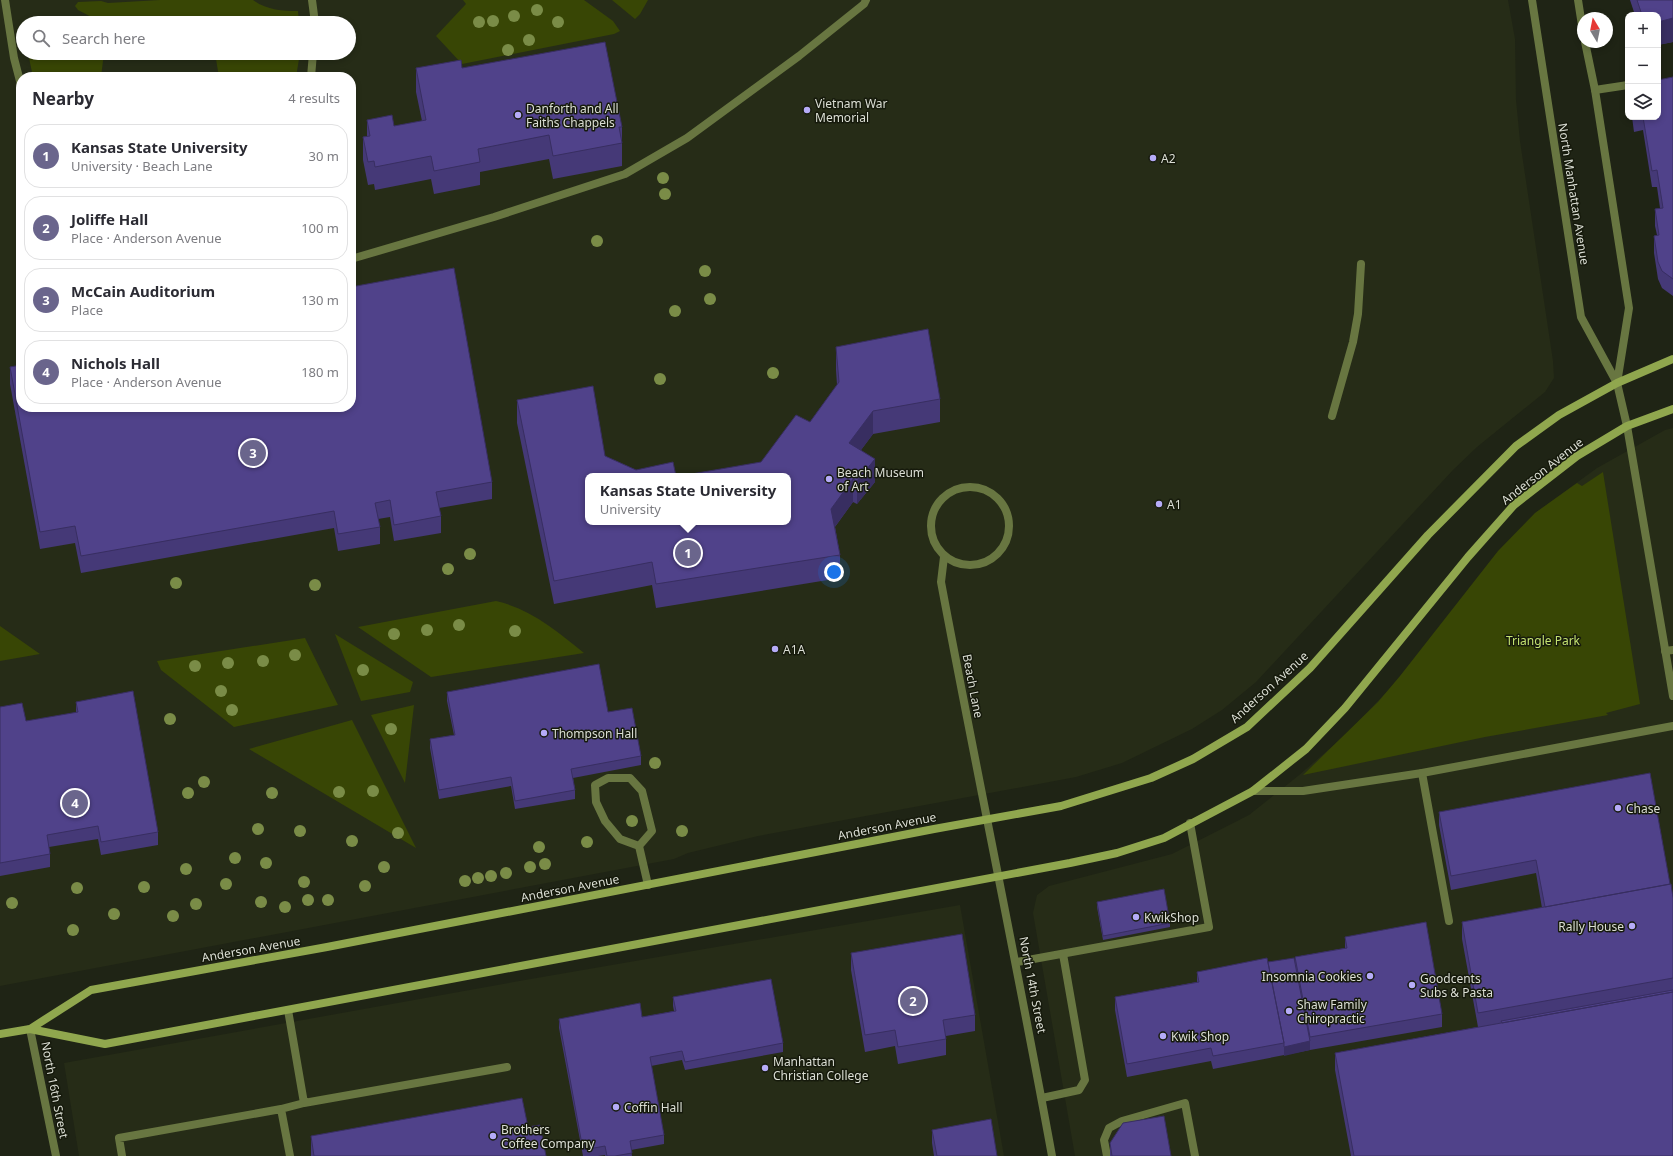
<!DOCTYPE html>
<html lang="en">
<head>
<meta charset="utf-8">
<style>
  body { margin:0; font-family:"Noto Sans",sans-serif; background:#f7f7f7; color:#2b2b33 }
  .controls { position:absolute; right:12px; top:12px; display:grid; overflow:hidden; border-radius:8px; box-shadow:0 2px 6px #0003 }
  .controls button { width:36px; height:36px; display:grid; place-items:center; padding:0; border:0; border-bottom:1px solid #e1e1e2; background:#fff; color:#2b2b33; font:20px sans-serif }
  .compass { position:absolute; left:1577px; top:12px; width:36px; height:36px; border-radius:50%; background:#fff; box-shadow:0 2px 6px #0003; rotate:350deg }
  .you { position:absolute; left:834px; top:572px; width:14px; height:14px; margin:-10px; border:3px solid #fff; border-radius:50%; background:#1a73e8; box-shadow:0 0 0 6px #1a73e833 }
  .badge { display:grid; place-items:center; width:26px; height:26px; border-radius:50%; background:#6a658c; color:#fff; font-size:13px; font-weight:700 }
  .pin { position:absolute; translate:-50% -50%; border:2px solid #fff; box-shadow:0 1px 4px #0006 }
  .popup { position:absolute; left:585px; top:473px; width:206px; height:52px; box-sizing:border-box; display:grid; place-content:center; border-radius:8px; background:#fff; filter:drop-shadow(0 1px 3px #0005); font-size:13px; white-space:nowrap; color:#7c7c81 }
  .popup b { font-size:15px; color:#2b2b33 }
  .popup::after { content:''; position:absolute; left:50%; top:100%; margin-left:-8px; border:8px solid transparent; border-top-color:#fff }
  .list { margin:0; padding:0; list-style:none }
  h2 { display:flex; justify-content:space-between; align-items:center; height:52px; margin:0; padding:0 16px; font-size:17px }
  h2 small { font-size:13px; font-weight:400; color:#7c7c81 }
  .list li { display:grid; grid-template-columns:26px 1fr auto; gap:12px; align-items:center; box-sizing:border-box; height:64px; margin:0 8px 8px; padding:0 8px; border:1px solid #e1e1e2; border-radius:16px }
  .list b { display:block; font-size:15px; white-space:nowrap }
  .list p { margin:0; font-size:13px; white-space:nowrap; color:#7c7c81 }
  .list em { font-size:13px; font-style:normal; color:#7c7c81 }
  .icon { flex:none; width:22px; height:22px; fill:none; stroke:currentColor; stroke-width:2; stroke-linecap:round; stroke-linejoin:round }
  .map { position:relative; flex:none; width:1673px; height:1156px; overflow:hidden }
  .search { position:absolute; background:#fff; box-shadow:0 2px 6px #0003; left:16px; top:16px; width:340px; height:44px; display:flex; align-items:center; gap:10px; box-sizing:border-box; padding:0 14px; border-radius:22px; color:#7c7c81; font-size:15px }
  .panel { position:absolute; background:#fff; box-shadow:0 2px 6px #0003; left:16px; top:72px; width:340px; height:340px; border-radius:16px }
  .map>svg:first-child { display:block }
  .built { fill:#262c17; fill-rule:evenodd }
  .green { fill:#384605 }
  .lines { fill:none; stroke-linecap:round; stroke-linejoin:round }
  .service { stroke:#687641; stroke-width:8 }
  .minor { stroke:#687641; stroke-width:8 }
  .tertiary { stroke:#687641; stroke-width:8 }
  .secondary { stroke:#90a74e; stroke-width:8 }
  .tree { fill:#7a8c47 }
  .wall { fill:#453977 }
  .shaded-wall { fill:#382e61 }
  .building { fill:#50428a; stroke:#382e61 }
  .poi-dot { fill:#b6acf8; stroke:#161a0c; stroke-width:1.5 }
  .labels { text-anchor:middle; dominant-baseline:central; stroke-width:3; stroke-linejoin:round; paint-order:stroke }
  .poi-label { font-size:12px; fill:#dcdfd5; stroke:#161a0c; text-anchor:start }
  .street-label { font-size:12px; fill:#dcdfd5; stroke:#161a0c }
  .park-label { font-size:12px; fill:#c4e270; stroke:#161a0c }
</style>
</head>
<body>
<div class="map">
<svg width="1673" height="1156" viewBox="0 0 1673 1156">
  <rect width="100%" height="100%" fill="#1f2415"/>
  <path class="built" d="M0,0h1508l7,39 1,61 4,41 33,220 1,17 -9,14 -68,55 -24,23 -197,212 -34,28 -30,19 -70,34 -46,14 -318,59 -70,17 -14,6 -674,127zM23,23h326v30h-326zM21,77h330v330h-330zM588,476h200v46h-200z
    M1673,428v728h-598l-42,-243 4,-18 12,-9 123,-32 77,-39 49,-39 45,-39 58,-60 134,-164 62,-45 68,-38z
    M960,905l44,251h-925l-15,-93 461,-83z"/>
  <path class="green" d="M160,0h93c14,10 29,11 45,11l1,12h-110l-17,-6 -11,-1 -10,1 -17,6h-31l-25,-13 -3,-4 3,-4 23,-1 7,2z
    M463,0h121l29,21 7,10 -6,3 -152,30 -26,-28 30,-32z
    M612,0h36l-8,14 -5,5z
    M28,53h76l-3,24h-68z
    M215,53h85l-4,24h-77z
    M1603,472l37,232 -34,9 2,2 -123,22 -182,38 75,-73 22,-26 98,-125 37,-38 42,-30 5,3z
    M496,601c35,8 61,30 88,52l-153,24 -73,-50z
    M0,626l40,28 -40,7z
    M335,634l78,48 -3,10 -49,9z
    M305,638l33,67 -104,22 -73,-57 -4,-9z
    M414,705l-9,78 -34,-68z
    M352,720l64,128 -167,-99z"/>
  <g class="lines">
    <path class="service" d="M1595,90l33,-5
      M351,259l143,-42 131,-43 62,-36 112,-82 65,-52 2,-4
      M1332,416l21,-74 5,-28 3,-50
      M931 526a39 39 0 1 1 78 0a39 39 0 1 1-78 0Z
      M1665,651l8,-1
      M1422,773l27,148
      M639,846l-19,-7 -15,-18 -9,-19 -1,-17 13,-7h22l12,13 10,40 -13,15 9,39
      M1017,962l192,-35 -19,-104
      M288,1010l16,93 -23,6 9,47
      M1042,1098l37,-8 6,-10 -22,-126
      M304,1103l203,-36
      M122,1156l-3,-18 162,-29
      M1107,1156l-3,-16 5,-12 13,-7 63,-18 10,53"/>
    <path class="minor" d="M5,0l9,58 7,27
      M312,0l3,23
      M311,77l2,-24
      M1627,426l46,270
      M944,557l-3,25c36,192 76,382 111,574
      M1253,791h50l119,-18 251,-47
      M30,1029l26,127"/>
    <path class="tertiary" d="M1532,0l49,317 36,66 10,43
      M1578,0l5,32
      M1585,42l10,48 34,218 -12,75"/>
    <path class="secondary" d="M30,1029l61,-39 236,-43 607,-118 127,-23 90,-28 42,-19 54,-32 63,-59 118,-133 88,-89 43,-31 58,-32 56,-24
      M0,1034l30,-5 75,15 965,-181 47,-10 47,-15 89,-47 53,-42 39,-41 123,-151 46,-52 63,-49 50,-30 46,-17"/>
  </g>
  <g class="tree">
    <circle cx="537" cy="10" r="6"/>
    <circle cx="514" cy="16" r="6"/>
    <circle cx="493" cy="21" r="6"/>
    <circle cx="479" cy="22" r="6"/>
    <circle cx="558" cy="22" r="6"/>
    <circle cx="529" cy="40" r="6"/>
    <circle cx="508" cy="50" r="6"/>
    <circle cx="663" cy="178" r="6"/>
    <circle cx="665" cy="194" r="6"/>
    <circle cx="597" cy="241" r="6"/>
    <circle cx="705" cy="271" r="6"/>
    <circle cx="710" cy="299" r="6"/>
    <circle cx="675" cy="311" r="6"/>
    <circle cx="773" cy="373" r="6"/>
    <circle cx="660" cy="379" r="6"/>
    <circle cx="470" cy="554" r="6"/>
    <circle cx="448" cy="569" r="6"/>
    <circle cx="176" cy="583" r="6"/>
    <circle cx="315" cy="585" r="6"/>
    <circle cx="459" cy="625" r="6"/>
    <circle cx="427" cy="630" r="6"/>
    <circle cx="515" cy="631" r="6"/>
    <circle cx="394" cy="634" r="6"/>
    <circle cx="295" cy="655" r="6"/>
    <circle cx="263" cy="661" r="6"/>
    <circle cx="228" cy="663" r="6"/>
    <circle cx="195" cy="666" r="6"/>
    <circle cx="363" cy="670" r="6"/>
    <circle cx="221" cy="691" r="6"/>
    <circle cx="232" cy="710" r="6"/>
    <circle cx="170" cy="719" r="6"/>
    <circle cx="391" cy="729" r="6"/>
    <circle cx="655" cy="763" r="6"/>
    <circle cx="204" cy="782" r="6"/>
    <circle cx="373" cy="791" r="6"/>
    <circle cx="339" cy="792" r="6"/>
    <circle cx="188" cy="793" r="6"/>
    <circle cx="272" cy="793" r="6"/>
    <circle cx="632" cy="821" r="6"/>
    <circle cx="258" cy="829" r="6"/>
    <circle cx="300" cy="831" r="6"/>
    <circle cx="682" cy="831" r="6"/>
    <circle cx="398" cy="833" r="6"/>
    <circle cx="352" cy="841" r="6"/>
    <circle cx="587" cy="842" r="6"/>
    <circle cx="539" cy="847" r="6"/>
    <circle cx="235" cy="858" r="6"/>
    <circle cx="266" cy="863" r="6"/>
    <circle cx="545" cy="864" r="6"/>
    <circle cx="384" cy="867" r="6"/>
    <circle cx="530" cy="867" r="6"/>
    <circle cx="186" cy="869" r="6"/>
    <circle cx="506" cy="873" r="6"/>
    <circle cx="491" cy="876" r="6"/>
    <circle cx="478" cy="878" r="6"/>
    <circle cx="465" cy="881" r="6"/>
    <circle cx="304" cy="882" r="6"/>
    <circle cx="226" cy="884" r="6"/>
    <circle cx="365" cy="886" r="6"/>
    <circle cx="144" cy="887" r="6"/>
    <circle cx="77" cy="888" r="6"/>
    <circle cx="308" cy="900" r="6"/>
    <circle cx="328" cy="900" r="6"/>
    <circle cx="261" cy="902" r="6"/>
    <circle cx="12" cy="903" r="6"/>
    <circle cx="196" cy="904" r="6"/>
    <circle cx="285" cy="907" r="6"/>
    <circle cx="114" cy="914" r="6"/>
    <circle cx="173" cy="916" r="6"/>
    <circle cx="73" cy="930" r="6"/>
  </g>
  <path class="wall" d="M1630,0h43v42l-15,3v-30h-23z
    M416,68h46l160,59v39l-69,13 -4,-20 -69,13v13l-46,9 -3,-15 -56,11 -1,-6 -6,1 -5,-25v-23l4,-1v-16l27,6 28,-5 -6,-29z
    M1673,77v219l-11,-8 -4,-9 -4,-26v-17l3,-1 -2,-9v-17l5,-1 -3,-21h-5l-9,-57 -9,2 -2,-15h26z
    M836,347l104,52v23l-67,12 -12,16 14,32 -18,22 -4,-2 -18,25 5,28v23l-184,30 -4,-23 -98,19 -37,-181v-23l88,56 31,14 -48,52 173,-60 49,-40 27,-37 -1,-15z
    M10,367l482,115v17l-53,9 2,8v17l-47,8 -4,-24 -12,2 2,8v17l-42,7 -4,-23 -253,45 -6,-30 -35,6 -30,-165z
    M447,692l161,20 33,44v9l-68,13 2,12v9l-60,10 -4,-23 -72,13 -9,-51v-9l24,-4 -7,-34z
    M76,702l82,130v13l-57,10 -3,-16 -49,8 1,7v13l-50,9v-169l26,14 50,-8z
    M1439,812l231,72 3,14v258h-322l-16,-86v-17l143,-26 -16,-88v-17l80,-14 -6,-35 -85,17 -12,-65z
    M1097,902l73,21v4l-67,13 -6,-33z
    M1345,937l97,77v13l-132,23 -97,19 -2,-8 -84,16 -12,-67v-13l82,-15v-10l71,-10 27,-1v-4l50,-9z
    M851,953l124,62v16l-29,5v19l-48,9 -3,-18 -30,6 -14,-82z
    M673,997l110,46v9l-98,18 -3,-10 -31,6 13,69v9l-33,6 1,6h-27v-1l-7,1h-15l-24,-128v-9l83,-2 32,-6 -1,-5z
    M528,1127l18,29h-235v-20z
    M932,1130l65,26h-63l-2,-13z
    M1110,1143l61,13h-61z"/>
  <path class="shaded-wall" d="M1673,18v24l-15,3v-23z
    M873,411v23l-24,32v-23z
    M875,459v23l-18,22v-23z
    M853,479v23l-22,30v-23z
    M1310,1041v9l-26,6v-9z"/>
  <path class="building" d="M1637,0h36v18l-15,4v-7h-16z
    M605,42l17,85h-3l3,16 -69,13 -4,-21 -71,14 2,13 -46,9 -3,-15 -56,11 -1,-6 -6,1 -5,-25 7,-1 -3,-16 25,-5 2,11 32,-6 -10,-52 45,-8 1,8z
    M1673,77v202l-11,-8 -4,-9 -4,-26 5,-1 -4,-26 8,-1 -6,-38 -5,1 -9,-54h15v-37z
    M454,268l38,214 -56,10 5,24 -47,9 -4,-25 -15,3 5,24 -42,7 -4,-23 -253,45 -6,-30 -35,6 -30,-165 11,-2v42h330v-120z
    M928,329l12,70 -67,12 -24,32 26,16 -18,22 -4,-2 -22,30 9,46 -184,29 -4,-22 -98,19 -37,-181 76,-14 12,70 31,14 37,-8 3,14h-88v46h200v-46h-108l81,-14 35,-47 14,7 29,-40 -3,-35z
    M599,664l9,48 24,-4 9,48 -70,13 4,21 -60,11 -4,-24 -72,13 -9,-51 25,-4 -8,-43z
    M133,691l25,141 -57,10 -3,-16 -51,9 3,19 -50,9v-156l22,-4 4,18 52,-9 -2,-10z
    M1650,773l20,111 -125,23 -9,-47 -85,16 -12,-64z
    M1671,884l2,14v80l-195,35 -16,-91z
    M1164,889l6,34 -67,13 -6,-34z
    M1426,922l16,92 -132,23 -15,-80 52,-9 -2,-11z
    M962,934l13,81 -32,5 3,19 -48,8 -3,-17 -30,5 -14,-82z
    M1267,958l17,85 -71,13 -2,-8 -84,16 -12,-67 84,-15 -2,-10z
    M1294,958l16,83 -26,6v-4l-16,-81z
    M771,979l12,64 -98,19 -3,-11 -32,6 14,78 -34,6 2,12 -17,3h-8l-2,-10 -22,4 -24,-131 81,-16 2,14 34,-6 -3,-14z
    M1673,990v2l-171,31 -1,-2z
    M1673,992v164h-319l-19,-103z
    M522,1098l6,29 12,-2 6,31h-232l-3,-20z
    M1164,1116l7,40h-59l-2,-13 13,-20z
    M991,1119l6,37h-60l-5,-26z"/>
  <g class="poi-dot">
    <circle cx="807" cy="110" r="4"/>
    <circle cx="518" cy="115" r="4"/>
    <circle cx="1153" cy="158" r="4"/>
    <circle cx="829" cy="479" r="4"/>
    <circle cx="1159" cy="504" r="4"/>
    <circle cx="775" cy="649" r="4"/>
    <circle cx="544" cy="733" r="4"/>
    <circle cx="1618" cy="808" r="4"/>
    <circle cx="1136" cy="917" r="4"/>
    <circle cx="1632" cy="926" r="4"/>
    <circle cx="1370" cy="976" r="4"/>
    <circle cx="1412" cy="985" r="4"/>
    <circle cx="1289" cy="1011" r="4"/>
    <circle cx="1163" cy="1036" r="4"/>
    <circle cx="765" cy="1068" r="4"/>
    <circle cx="616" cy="1107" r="4"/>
    <circle cx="493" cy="1136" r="4"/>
  </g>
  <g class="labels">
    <g class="poi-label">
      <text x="815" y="103">Vietnam War<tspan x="815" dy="14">Memorial</tspan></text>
      <text x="526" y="108">Danforth and All<tspan x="526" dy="14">Faiths Chappels</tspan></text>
      <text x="1161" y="158">A2</text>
      <text x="837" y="472">Beach Museum<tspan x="837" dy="14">of Art</tspan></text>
      <text x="1167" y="504">A1</text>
      <text x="783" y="649">A1A</text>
      <text x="552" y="733">Thompson Hall</text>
      <text x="1626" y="808">Chase</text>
      <text x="1144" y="917">KwikShop</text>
      <text x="1624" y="926" text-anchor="end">Rally House</text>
      <text x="1362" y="976" text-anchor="end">Insomnia Cookies</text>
      <text x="1420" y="978">Goodcents<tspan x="1420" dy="14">Subs &amp; Pasta</tspan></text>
      <text x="1297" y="1004">Shaw Family<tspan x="1297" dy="14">Chiropractic</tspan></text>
      <text x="1171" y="1036">Kwik Shop</text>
      <text x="773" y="1061">Manhattan<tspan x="773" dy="14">Christian College</tspan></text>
      <text x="624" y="1107">Coffin Hall</text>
      <text x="501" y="1129">Brothers<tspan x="501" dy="14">Coffee Company</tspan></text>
    </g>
    <g class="street-label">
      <text transform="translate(1574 194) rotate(81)">North Manhattan Avenue</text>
      <text transform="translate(1542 471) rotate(-38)">Anderson Avenue</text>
      <text transform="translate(973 686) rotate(79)">Beach Lane</text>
      <text transform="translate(1269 687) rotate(-42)">Anderson Avenue</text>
      <text transform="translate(887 826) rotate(-11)">Anderson Avenue</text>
      <text transform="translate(570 888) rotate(-11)">Anderson Avenue</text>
      <text transform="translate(251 949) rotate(-10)">Anderson Avenue</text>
      <text transform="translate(1033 985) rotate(79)">North 14th Street</text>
      <text transform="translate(55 1090) rotate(79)">North 16th Street</text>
    </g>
    <g class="park-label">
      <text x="1543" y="640">Triangle Park</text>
    </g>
  </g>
</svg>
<div class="controls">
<button>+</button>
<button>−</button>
<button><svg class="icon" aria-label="layers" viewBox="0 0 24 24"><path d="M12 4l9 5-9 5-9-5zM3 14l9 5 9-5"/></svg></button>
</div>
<svg class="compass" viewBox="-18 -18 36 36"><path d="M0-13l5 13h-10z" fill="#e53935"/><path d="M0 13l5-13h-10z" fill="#7c7c81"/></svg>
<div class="you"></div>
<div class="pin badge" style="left:688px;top:553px">1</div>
<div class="popup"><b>Kansas State University</b>University</div>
<div class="pin badge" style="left:913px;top:1001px">2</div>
<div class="pin badge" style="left:253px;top:453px">3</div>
<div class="pin badge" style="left:75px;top:803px">4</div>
<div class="search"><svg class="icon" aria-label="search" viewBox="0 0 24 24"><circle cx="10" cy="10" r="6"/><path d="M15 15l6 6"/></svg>Search here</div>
<section class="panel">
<h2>Nearby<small>4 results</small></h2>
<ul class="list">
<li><span class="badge">1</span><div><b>Kansas State University</b><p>University · Beach Lane</p></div><em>30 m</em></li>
<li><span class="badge">2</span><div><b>Joliffe Hall</b><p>Place · Anderson Avenue</p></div><em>100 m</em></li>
<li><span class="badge">3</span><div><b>McCain Auditorium</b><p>Place</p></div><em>130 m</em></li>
<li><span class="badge">4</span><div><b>Nichols Hall</b><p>Place · Anderson Avenue</p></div><em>180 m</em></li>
</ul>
</section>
</div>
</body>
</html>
